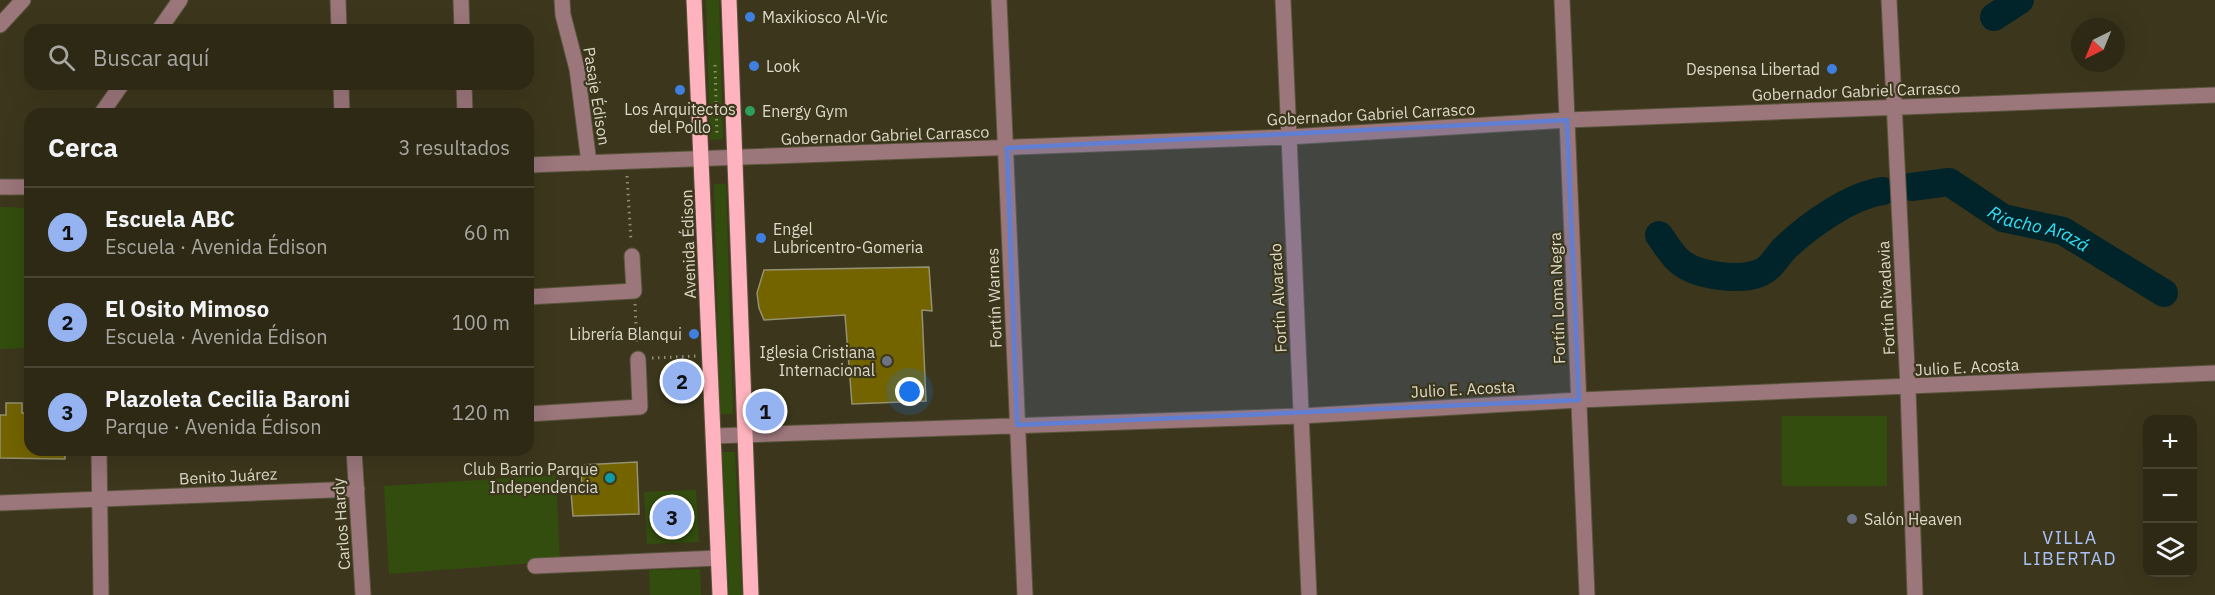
<!DOCTYPE html>
<html lang="es">
<head>
<meta charset="utf-8">
<style>
  body { margin:0; font-family:"IBM Plex Sans",sans-serif; background:#393522; color:#f1f3f6 }
  .controls { position:absolute; right:18px; bottom:18px; display:grid; overflow:hidden; border-radius:12px; box-shadow:0 6px 24px #0002 }
  .controls button { width:54px; height:54px; display:grid; place-items:center; padding:0; border:0; border-bottom:2px solid #484534; background:#2d2915; color:#f1f3f6; font:30px sans-serif }
  .compass { position:absolute; left:2071px; top:18px; width:54px; height:54px; border-radius:50%; background:#2d2915; box-shadow:0 6px 24px #0002; rotate:223deg }
  .you { position:absolute; left:910px; top:392px; width:21px; height:21px; margin:-15px; border:4px solid #fff; border-radius:50%; background:#1a73e8; box-shadow:0 0 0 9px #1a73e833 }
  .badge { display:grid; place-items:center; width:39px; height:39px; border-radius:50%; background:#95b2f1; color:#111; font-size:20px; font-weight:700 }
  .pin { position:absolute; translate:-50% -50%; border:3px solid #fff; box-shadow:0 2px 6px #0006 }
  .list { margin:0; padding:0; list-style:none }
  h2 { display:flex; justify-content:space-between; align-items:center; height:78px; margin:0; padding:0 24px; font-size:26px }
  h2 small { font-size:20px; font-weight:400; color:#a7a6a0 }
  .list li { display:grid; grid-template-columns:39px 1fr auto; gap:18px; align-items:center; box-sizing:border-box; height:90px; padding:0 24px; border-top:2px solid #484534 }
  .list b { display:block; font-size:22px; white-space:nowrap }
  .list p { margin:0; font-size:20px; white-space:nowrap; color:#a7a6a0 }
  .list em { font-size:20px; font-style:normal; color:#a7a6a0 }
  .icon { flex:none; width:33px; height:33px; fill:none; stroke:currentColor; stroke-width:2; stroke-linecap:round; stroke-linejoin:round }
  .map { position:relative; flex:none; width:2215px; height:595px; overflow:hidden }
  .search { position:absolute; background:#2d2915; box-shadow:0 6px 24px #0002; left:24px; top:24px; width:510px; height:66px; display:flex; align-items:center; gap:15px; box-sizing:border-box; padding:0 21px; border-radius:18px; color:#a7a6a0; font-size:22px }
  .panel { position:absolute; background:#2d2915; box-shadow:0 6px 24px #0002; left:24px; top:108px; width:510px; height:348px; border-radius:18px }
  .map>svg:first-child { display:block }
  .green { fill:#334d0e }
  .lines { fill:none; stroke-linecap:round; stroke-linejoin:round }
  .river { stroke:#002429; stroke-width:28 }
  .building { fill:#736400; stroke:#969172; stroke-width:1.5 }
  .minor-casing { stroke:#59543b; stroke-width:17 }
  .major-casing { stroke:#59543b; stroke-width:17 }
  .path { stroke:#928e79; stroke-width:3; stroke-dasharray:1.5 4.5; stroke-linecap:butt }
  .minor { stroke:#9b767b; stroke-width:15 }
  .major { stroke:#ffb3be; stroke-width:15 }
  .marked { fill:#607fd3; fill-opacity:0.2; stroke:#607fd3; stroke-width:4.5; stroke-linejoin:round }
  .shop-dot { fill:#3f7fe0; stroke:#3c371c; stroke-width:2 }
  .leisure-dot { fill:#2e9e5b; stroke:#3c371c; stroke-width:2 }
  .worship-dot { fill:#6b7280; stroke:#3c371c; stroke-width:2 }
  .culture-dot { fill:#0f9aa8; stroke:#3c371c; stroke-width:2 }
  .labels { text-anchor:middle; dominant-baseline:central; stroke-width:4.5; stroke-linejoin:round; paint-order:stroke }
  .poi-label { font-size:16px; fill:#dcd9c9; stroke:#3c371c; text-anchor:start }
  .street-label { font-size:16px; fill:#dcd9c9; stroke:#3c371c }
  .water-label { font-size:18px; font-style:italic; fill:#33e0f6; stroke:#3c371c }
  .neighbourhood-label { font-size:18px; letter-spacing:1.5px; fill:#aac2f7; stroke:#3c371c }
</style>
</head>
<body>
<div class="map">
<svg width="2215" height="595" viewBox="0 0 2215 595">
  <rect width="100%" height="100%" fill="#3c371c"/>
  <path class="green" d="M706,0h13l4,139 -13,1z
    M714,184h12l7,230h-13z
    M0,207l30,1v140l-30,1z
    M1782,416h105v70h-105z
    M722,452h13l7,143h-13z
    M556,475l4,86 -171,13 -5,-88z
    M696,490l3,52 -52,2 -3,-52z
    M700,569l1,26h-51l-1,-25z"/>
  <g class="lines">
    <g class="river">
      <path d="M1994,17l26,-17"/>
      <path id="s1" d="M1911,187l38,-5 54,36 60,13 101,62"/>
      <path d="M1659,235c6,8 12,19 20,26 17,15 62,21 83,11 9,-4 16,-17 23,-24 23,-22 66,-53 98,-57"/>
    </g>
  </g>
  <path class="building" d="M929,267l3,44 -10,-1 4,91 -74,3 -7,-89 -81,5 -5,-12 -2,-15 7,-23z
    M6,403h16v10h8v37h35v9l-65,-1v-43h6z
    M637,462l2,52 -66,2 -2,-24h11l-1,-27z"/>
  <g class="lines">
    <defs>
      <path id="minor" d="M338,0l1,30
        M461,0l1,30
        M562,0l1,15 14,54 12,94
        M999,0l26,595
        M1283,0l26,595
        M1562,0l25,595
        M1889,0l19,388 7,207
        M0,25l23,-25
        M159,30l21,-30
        M341,84l1,30
        M464,84l1,30
        M101,114l21,-30
        M528,165l760,-28 279,-17 648,-25
        M0,187h30
        M528,297l106,-6 -2,-35
        M528,414l112,-7 -2,-48
        M714,436l587,-20 278,-16 636,-27
        M99,450l2,145
        M354,450l9,145
        M0,503l357,-14
        M535,566l183,-8"/>
      <path id="major" d="M694,0l26,595
        M729,0l22,595"/>
    </defs>
    <use href="#minor" class="minor-casing"/>
    <use href="#major" class="major-casing"/>
    <path class="path" d="M715,65l2,71
      M627,176l4,65
      M635,304l2,42
      M652,358l45,-2"/>
    <use href="#minor" class="minor"/>
    <use href="#major" class="major"/>
  </g>
  <path class="marked" d="M1567,120l12,280 -562,25 -10,-277z"/>
  <g class="shop-dot">
    <circle cx="750" cy="17" r="6"/>
    <circle cx="754" cy="66" r="6"/>
    <circle cx="1832" cy="69" r="6"/>
    <circle cx="680" cy="90" r="6"/>
    <circle cx="761" cy="238" r="6"/>
    <circle cx="694" cy="334" r="6"/>
  </g>
  <circle class="leisure-dot" cx="750" cy="111" r="6"/>
  <g class="worship-dot">
    <circle cx="887" cy="361" r="6"/>
    <circle cx="1852" cy="519" r="6"/>
  </g>
  <circle class="culture-dot" cx="610" cy="478" r="6"/>
  <g class="labels">
    <g class="poi-label">
      <text x="762" y="17">Maxikiosco Al-Vic</text>
      <text x="766" y="66">Look</text>
      <text x="1820" y="69" text-anchor="end">Despensa Libertad</text>
      <text x="680" y="109" text-anchor="middle">Los Arquitectos<tspan x="680" dy="18">del Pollo</tspan></text>
      <text x="762" y="111">Energy Gym</text>
      <text x="773" y="229">Engel<tspan x="773" dy="18">Lubricentro-Gomeria</tspan></text>
      <text x="682" y="334" text-anchor="end">Librería Blanqui</text>
      <text x="875" y="352" text-anchor="end">Iglesia Cristiana<tspan x="875" dy="18">Internacional</tspan></text>
      <text x="598" y="469" text-anchor="end">Club Barrio Parque<tspan x="598" dy="18">Independencia</tspan></text>
      <text x="1864" y="519">Salón Heaven</text>
    </g>
    <g class="street-label">
      <text transform="translate(1856 91) rotate(-2)">Gobernador Gabriel Carrasco</text>
      <text transform="translate(597 96) rotate(81)">Pasaje Édison</text>
      <text transform="translate(1371 114) rotate(-3)">Gobernador Gabriel Carrasco</text>
      <text transform="translate(885 135) rotate(-2)">Gobernador Gabriel Carrasco</text>
      <text transform="translate(688 244) rotate(-92)">Avenida Édison</text>
      <text transform="translate(994 298) rotate(-92)">Fortín Warnes</text>
      <text transform="translate(1278 298) rotate(-93)">Fortín Alvarado</text>
      <text transform="translate(1557 298) rotate(-92)">Fortín Loma Negra</text>
      <text transform="translate(1886 298) rotate(-93)">Fortín Rivadavia</text>
      <text transform="translate(1967 367) rotate(-3)">Julio E. Acosta</text>
      <text transform="translate(1463 389) rotate(-3)">Julio E. Acosta</text>
      <text transform="translate(228 476) rotate(-3)">Benito Juárez</text>
      <text transform="translate(341 524) rotate(-94)">Carlos Hardy</text>
    </g>
    <g class="water-label">
      <text stroke="none"><textPath href="#s1" startOffset="141">Riacho Arazá</textPath></text>
    </g>
    <g class="neighbourhood-label">
      <text x="2070" y="537">VILLA<tspan x="2070" dy="21">LIBERTAD</tspan></text>
    </g>
  </g>
</svg>
<div class="controls">
<button>+</button>
<button>−</button>
<button><svg class="icon" aria-label="layers" viewBox="0 0 24 24"><path d="M12 4l9 5-9 5-9-5zM3 14l9 5 9-5"/></svg></button>
</div>
<svg class="compass" viewBox="-18 -18 36 36"><path d="M0-13l5 13h-10z" fill="#e53935"/><path d="M0 13l5-13h-10z" fill="#a7a6a0"/></svg>
<div class="you"></div>
<div class="pin badge" style="left:765px;top:411px">1</div>
<div class="pin badge" style="left:682px;top:381px">2</div>
<div class="pin badge" style="left:672px;top:517px">3</div>
<div class="search"><svg class="icon" aria-label="search" viewBox="0 0 24 24"><circle cx="10" cy="10" r="6"/><path d="M15 15l6 6"/></svg>Buscar aquí</div>
<section class="panel">
<h2>Cerca<small>3 resultados</small></h2>
<ul class="list">
<li><span class="badge">1</span><div><b>Escuela ABC</b><p>Escuela · Avenida Édison</p></div><em>60 m</em></li>
<li><span class="badge">2</span><div><b>El Osito Mimoso</b><p>Escuela · Avenida Édison</p></div><em>100 m</em></li>
<li><span class="badge">3</span><div><b>Plazoleta Cecilia Baroni</b><p>Parque · Avenida Édison</p></div><em>120 m</em></li>
</ul>
</section>
</div>
</body>
</html>
